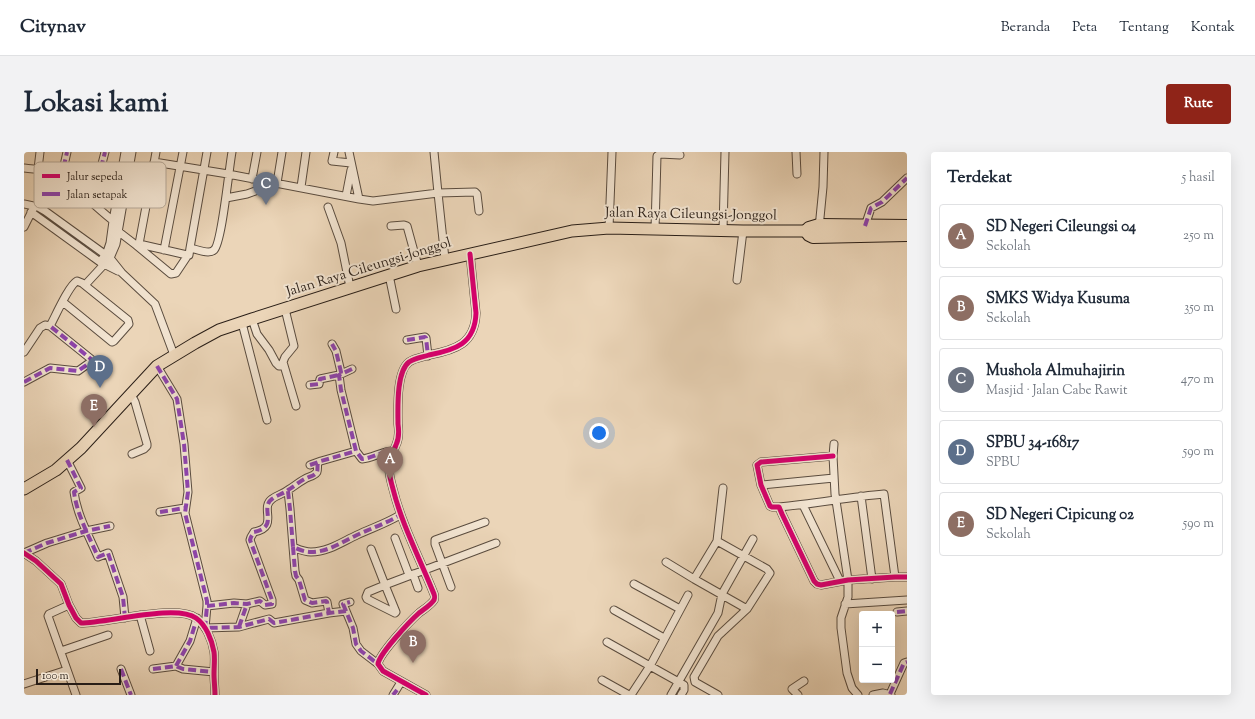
<!DOCTYPE html>
<html lang="id">
<head>
<meta charset="utf-8">
<style>
  body { margin:0; font-family:"Sorts Mill Goudy",serif; background:#f2f2f3; color:#1f2937 }
  .controls { position:absolute; right:12px; bottom:12px; display:grid; overflow:hidden; border-radius:4px; box-shadow:0 4px 16px #0002 }
  .controls button { width:36px; height:36px; display:grid; place-items:center; padding:0; border:0; border-bottom:1px solid #e0e1e3; background:#fff; color:#1f2937; font:20px sans-serif }
  .scale { position:absolute; left:12px; bottom:10px; width:85px; box-sizing:border-box; padding-left:4px; border:2px solid #291e17; border-top:0; font-size:11px; line-height:14px; white-space:nowrap; color:#291e17; -webkit-text-stroke:3px #f2e4d1; paint-order:stroke }
  .you { position:absolute; left:575px; top:281px; width:14px; height:14px; margin:-10px; border:3px solid #fff; border-radius:50%; background:#1a73e8; box-shadow:0 0 0 6px #1a73e833 }
  .badge { display:grid; place-items:center; width:26px; height:26px; border-radius:50%; background:#8f2418; color:#fff; font-size:13px; font-weight:700 }
  .pin { position:absolute; translate:-50% -33px; filter:drop-shadow(0 1px 2px #0008) }
  .pin::after { content:''; position:absolute; top:21px; width:14px; height:12px; background:inherit; clip-path:polygon(0 0,100% 0,50% 100%) }
  .list { margin:0; padding:0; list-style:none }
  h2 { display:flex; justify-content:space-between; align-items:center; height:52px; margin:0; padding:0 16px; font-size:17px }
  h2 small { font-size:13px; font-weight:400; color:#747a83 }
  .list li { display:grid; grid-template-columns:26px 1fr auto; gap:12px; align-items:center; box-sizing:border-box; height:64px; margin:0 8px 8px; padding:0 8px; border:1px solid #e0e1e3; border-radius:4px }
  .list b { display:block; font-size:15px; white-space:nowrap }
  .list p { margin:0; font-size:13px; white-space:nowrap; color:#747a83 }
  .list em { font-size:13px; font-style:normal; color:#747a83 }
  .map { position:relative; flex:none; width:883px; height:543px; overflow:hidden; border-radius:4px }
  header { display:flex; align-items:center; gap:24px; box-sizing:border-box; height:56px; padding:0 20px; background:#fff; border-bottom:1px solid #e0e1e3 }
  header strong { font-size:19px }
  nav { display:flex; gap:22px; margin-inline-start:auto; font-size:14px }
  .intro { display:flex; align-items:center; justify-content:space-between; box-sizing:border-box; height:96px; padding:0 24px }
  h1 { margin:0; font-size:28px }
  .button { padding:10px 18px; border-radius:4px; background:#8f2418; color:#fff; font-size:14px; font-weight:700 }
  main { display:flex; gap:24px; padding:0 24px }
  aside { flex:1; background:#fff; border-radius:4px; box-shadow:0 4px 16px #0002 }
  .map>svg:first-child { display:block }
  .lines { fill:none; stroke-linecap:round; stroke-linejoin:round }
  .river { stroke:#a99781; stroke-width:10 }
  .street-casing { stroke:#5a4c3f; stroke-width:9 }
  .primary-casing { stroke:#291e17; stroke-width:13 }
  .highway-casing { stroke:#291e17; stroke-width:14 }
  .street { stroke:#f2e4d1; stroke-width:7 }
  .primary { stroke:#ebd5b8; stroke-width:11 }
  .highway { stroke:#ebd5b8; stroke-width:12 }
  .quiet { stroke:#8e44ad; stroke-width:4; stroke-dasharray:8 4; stroke-linecap:butt }
  .cycleway-casing { stroke:#f2e4d1; stroke-width:8 }
  .cycleway { stroke:#d6006c; stroke-width:5 }
  .labels { text-anchor:middle; dominant-baseline:central; stroke-width:4; stroke-linejoin:round; paint-order:stroke }
  .street-label { font-size:14px; fill:#291e17; stroke:#f2e4d1 }
  .key { fill:#f2e4d1; stroke:#b6a999; stroke-width:1 }
  .key-label { font-size:11px; fill:#291e17 }
</style>
</head>
<body>
<header>
<strong>Citynav</strong>
<nav><a>Beranda</a><a>Peta</a><a>Tentang</a><a>Kontak</a></nav>
</header>
<div class="intro"><h1>Lokasi kami</h1><a class="button">Rute</a></div>
<main>
<div class="map">
<svg width="883" height="543" viewBox="0 0 883 543">
  <rect width="100%" height="100%" fill="#ebd5b8"/>
  <filter id="stains"><feTurbulence type="fractalNoise" baseFrequency=".005" numOctaves="4"/><feColorMatrix values="0 0 0 0 .2 0 0 0 0 .09 0 0 0 0 .02 0 0 0 .5 -.17"/></filter>
  <radialGradient id="worn" r=".72"><stop offset=".6" stop-color="#630" stop-opacity="0"/><stop offset="1" stop-color="#630" stop-opacity=".3"/></radialGradient>
  <g class="lines">
    <path class="river" d="M652,543l6,-10"/>
    <defs>
      <path id="street" d="M310,0l-2,9 19,2
        M325,0l10,47 14,2 65,-8 7,66
        M410,0l4,41 37,-1 2,2 2,17
        M772,0l1,22
        M130,10l74,12 131,25
        M103,15l26,2 3,-17
        M0,16c6,1 13,1 19,2 29,10 49,35 73,53
        M14,17l2,-17
        M37,27l6,-27
        M228,27l5,-27
        M277,35l5,-35
        M322,44l5,-26
        M202,46l21,-4 30,-11 5,-31
        M20,47l7,-25
        M68,51l13,-51
        M0,52l14,3 7,4 65,47 12,15 33,31 19,51
        M304,55l13,36 9,44
        M7,60l69,50 18,9
        M367,74l13,-1 3,1 11,40
        M841,74l6,-18 11,-6 25,-24
        M0,75l9,-18
        M585,76l3,-76
        M795,76l4,-41 1,-35
        M631,77l2,-73 3,-2 20,1
        M699,78l2,-78
        M95,80l17,13 3,-1 48,11h2l1,-7c6,1 19,7 24,2 8,-7 15,-83 18,-98
        M115,92l14,-75
        M112,93l35,29 5,-1 12,-18
        M166,96l17,-96
        M140,98l19,-98
        M76,110l7,-10 3,-9 3,-22 12,-69
        M365,123l7,34
        M713,128l6,-49
        M61,133l25,-27 6,-14 16,-92
        M261,157l9,37 -9,11 -2,5 13,44
        M228,167l5,15 12,16 7,13 3,3h5
        M218,171l25,97
        M383,188l18,-3 1,1 2,18
        M0,200l16,-24 5,-3 5,1c5,-9 19,-41 27,-45l5,2 46,37 1,4 -15,17 -2,1 -49,-40
        M133,214l20,33 7,45 4,48 -3,21 22,88v5l-2,22
        M328,217l-13,6 2,15 15,61 6,8c11,-1 20,-8 31,-8
        M0,230l26,-14 28,3 14,-10 -1,-2 -41,-33
        M286,233l9,-1 1,-5 19,-4 2,-3 -5,-21 -4,-7
        M107,242l4,8 12,42v2l-3,3 -12,5
        M810,292l-1,12 2,38 13,86v17l-7,21v10l6,45 5,15 6,7
        M809,304l-72,6 -4,3 4,20 9,21 2,1h7l3,7 32,67 3,3 4,1 27,-5 47,-3h12
        M43,308l14,28 -7,4c3,23 15,44 24,65l10,-4 15,44 2,21
        M286,313l11,-4 35,-10
        M737,333l73,-7
        M264,339l2,18 3,38c5,2 11,5 18,5 17,0 31,-10 46,-17 15,-7 30,-12 43,-20
        M837,344l11,83
        M779,353l37,76
        M755,355c35,-3 70,-10 105,-13l11,83
        M136,360l25,-4
        M371,386l14,37
        M693,389l-23,38 53,30
        M269,395l2,24 1,5 3,4 6,20 7,3 14,-2 1,1 2,11
        M347,397l14,36 -17,7 -2,5 1,2 28,14
        M0,401l12,8 25,23 8,21 7,13 5,5c26,0 95,-19 115,-5 10,7 16,22 18,34 1,7 0,14 0,22 0,7 1,14 1,21
        M0,401l23,-10 39,-12 24,-5
        M642,410l28,17
        M389,422l5,14
        M610,432l46,25
        M427,435l-16,-43v-4l50,-18
        M821,452l62,-4
        M45,453l-20,9 -1,2 28,79
        M183,454l27,-3 13,1 13,-3 5,4 7,-1v-4l-22,-60 1,-3 3,-5c26,-5 5,-24 18,-33 5,-4 11,-5 16,-9 7,-4 13,-10 21,-13 3,-1 6,-2 8,-5 1,-2 0,-7 1,-9
        M590,458l50,28
        M322,459l-3,-7 7,-2
        M873,460l10,-1
        M371,461l1,-1 -11,-27 111,-42
        M116,463l10,36
        M215,475l8,-23
        M181,476l34,-1 30,-8 5,4 55,-10 17,-2 7,17 3,16 5,7 17,13
        M583,490l77,43v5l-3,5
        M37,499l47,-16
        M152,514l14,-25 7,-23
        M97,517l10,26
        M129,517l23,-3 7,3 31,3
        M578,528l27,15
        M0,532l43,-14
        M866,542l14,-31 3,-1
        M369,543l8,-13
        M402,543l-43,-24 -5,-7c1,-10 32,-43 41,-51 5,-4 12,-8 15,-13 1,-3 1,-3 0,-6 -14,-35 -32,-69 -41,-105 -2,-7 -4,-14 -4,-21 -1,-9 4,-15 7,-23 3,-6 3,-14 2,-21 0,-15 -2,-52 11,-62 6,-4 14,-5 20,-7 26,-5 46,-11 47,-42l-6,-59
        M607,543l19,-29 38,-71
        M647,543l47,-82 4,-19 31,-55
        M694,543l-23,-13 -1,-5 24,-41 29,-27 23,-36 -3,-4 -50,-28 6,-53
        M774,543l-6,-6 12,-8
        M849,543l10,-2 8,2"/>
      <path id="primary" d="M0,337l32,-19 25,-22 76,-82 38,-23 24,-13 33,-11 166,-53 154,-35 37,-3 134,3h63"/>
      <path id="highway" d="M883,74l-88,-1 -10,3 -3,3 3,4 4,2 94,-2"/>
    </defs>
    <use href="#street" class="street-casing"/>
    <use href="#primary" class="primary-casing"/>
    <use href="#highway" class="highway-casing"/>
    <use href="#street" class="street"/>
    <use href="#primary" class="primary"/>
    <use href="#highway" class="highway"/>
    <path class="quiet" d="M37,27l6,-27
      M68,51l13,-51
      M841,74l6,-18 11,-6 25,-24
      M383,188l18,-3 1,1 2,18
      M133,214l20,33 7,45 4,48 -3,21 22,88v5l-2,22 34,-1 30,-8 5,4 55,-10 17,-2 7,17 3,16 5,7 17,13
      M328,217l-13,6 2,15 15,61 6,8c11,-1 20,-8 31,-8
      M0,230l26,-14 28,3 14,-10 -1,-2 -41,-33
      M286,233l9,-1 1,-5 19,-4 2,-3 -5,-21 -4,-7
      M43,308l14,28 -7,4c3,23 15,44 24,65l10,-4 15,44 2,21
      M286,313l11,-4 35,-10
      M264,339l2,18 3,38c5,2 11,5 18,5 17,0 31,-10 46,-17 15,-7 30,-12 43,-20
      M136,360l25,-4
      M269,395l2,24 1,5 3,4 6,20 7,3 14,-2 1,1 2,11
      M0,401l23,-10 39,-12 24,-5
      M183,454l27,-3 13,1 13,-3 5,4 7,-1v-4l-22,-60 1,-3 3,-5c26,-5 5,-24 18,-33 5,-4 11,-5 16,-9 7,-4 13,-10 21,-13 3,-1 6,-2 8,-5 1,-2 0,-7 1,-9
      M322,459l-3,-7 7,-2
      M873,460l10,-1
      M215,475l8,-23
      M152,514l14,-25 7,-23
      M97,517l10,26
      M129,517l23,-3 7,3 31,3
      M866,542l14,-31 3,-1
      M369,543l4,-5"/>
    <defs>
      <path id="cycleway" d="M809,304l-72,6 -4,3 4,20 9,21 2,1h7l3,7 32,67 3,3 4,1 27,-5 47,-3h12
        M0,401l12,8 25,23 8,21 7,13 5,5c26,0 95,-19 115,-5 10,7 16,22 18,34 1,7 0,14 0,22 0,7 1,14 1,21
        M402,543l-43,-24 -5,-7c1,-10 32,-43 41,-51 5,-4 12,-8 15,-13 1,-3 1,-3 0,-6 -14,-35 -32,-69 -41,-105 -2,-7 -4,-14 -4,-21 -1,-9 4,-15 7,-23 3,-6 3,-14 2,-21 0,-15 -2,-52 11,-62 6,-4 14,-5 20,-7 26,-5 46,-11 47,-42l-6,-59"/>
    </defs>
    <use href="#cycleway" class="cycleway-casing"/>
    <use href="#cycleway" class="cycleway"/>
  </g>
  <g class="labels">
    <g class="street-label">
      <text transform="translate(667 63) rotate(1)">Jalan Raya Cileungsi-Jonggol</text>
      <text transform="translate(345 116) rotate(-17)">Jalan Raya Cileungsi-Jonggol</text>
    </g>
  </g>
  <rect x="10" y="10" width="132" height="46" rx="6" class="key"/>
  <rect x="18" y="22" width="18" height="4" fill="#d6006c"/>
  <rect x="18" y="40" width="18" height="4" fill="#8e44ad"/>
  <g class="key-label">
    <text x="43" y="28">Jalur sepeda</text>
    <text x="43" y="46">Jalan setapak</text>
  </g>
  <rect width="100%" height="100%" filter="url(#stains)"/>
  <rect width="100%" height="100%" fill="url(#worn)"/>
</svg>
<div class="controls">
<button>+</button>
<button>−</button>
</div>
<div class="scale">100 m</div>
<div class="you"></div>
<div class="pin badge" style="left:366px;top:328px;background:#8d6e63">A</div>
<div class="pin badge" style="left:389px;top:511px;background:#8d6e63">B</div>
<div class="pin badge" style="left:242px;top:53px;background:#6b7280">C</div>
<div class="pin badge" style="left:76px;top:236px;background:#5c6f8a">D</div>
<div class="pin badge" style="left:70px;top:275px;background:#8d6e63">E</div>
</div>
<aside>
<h2>Terdekat<small>5 hasil</small></h2>
<ul class="list">
<li><span class="badge" style="background:#8d6e63">A</span><div><b>SD Negeri Cileungsi 04</b><p>Sekolah</p></div><em>250 m</em></li>
<li><span class="badge" style="background:#8d6e63">B</span><div><b>SMKS Widya Kusuma</b><p>Sekolah</p></div><em>350 m</em></li>
<li><span class="badge" style="background:#6b7280">C</span><div><b>Mushola Almuhajirin</b><p>Masjid · Jalan Cabe Rawit</p></div><em>470 m</em></li>
<li><span class="badge" style="background:#5c6f8a">D</span><div><b>SPBU 34-16817</b><p>SPBU</p></div><em>590 m</em></li>
<li><span class="badge" style="background:#8d6e63">E</span><div><b>SD Negeri Cipicung 02</b><p>Sekolah</p></div><em>590 m</em></li>
</ul>
</aside>
</main>
</body>
</html>
